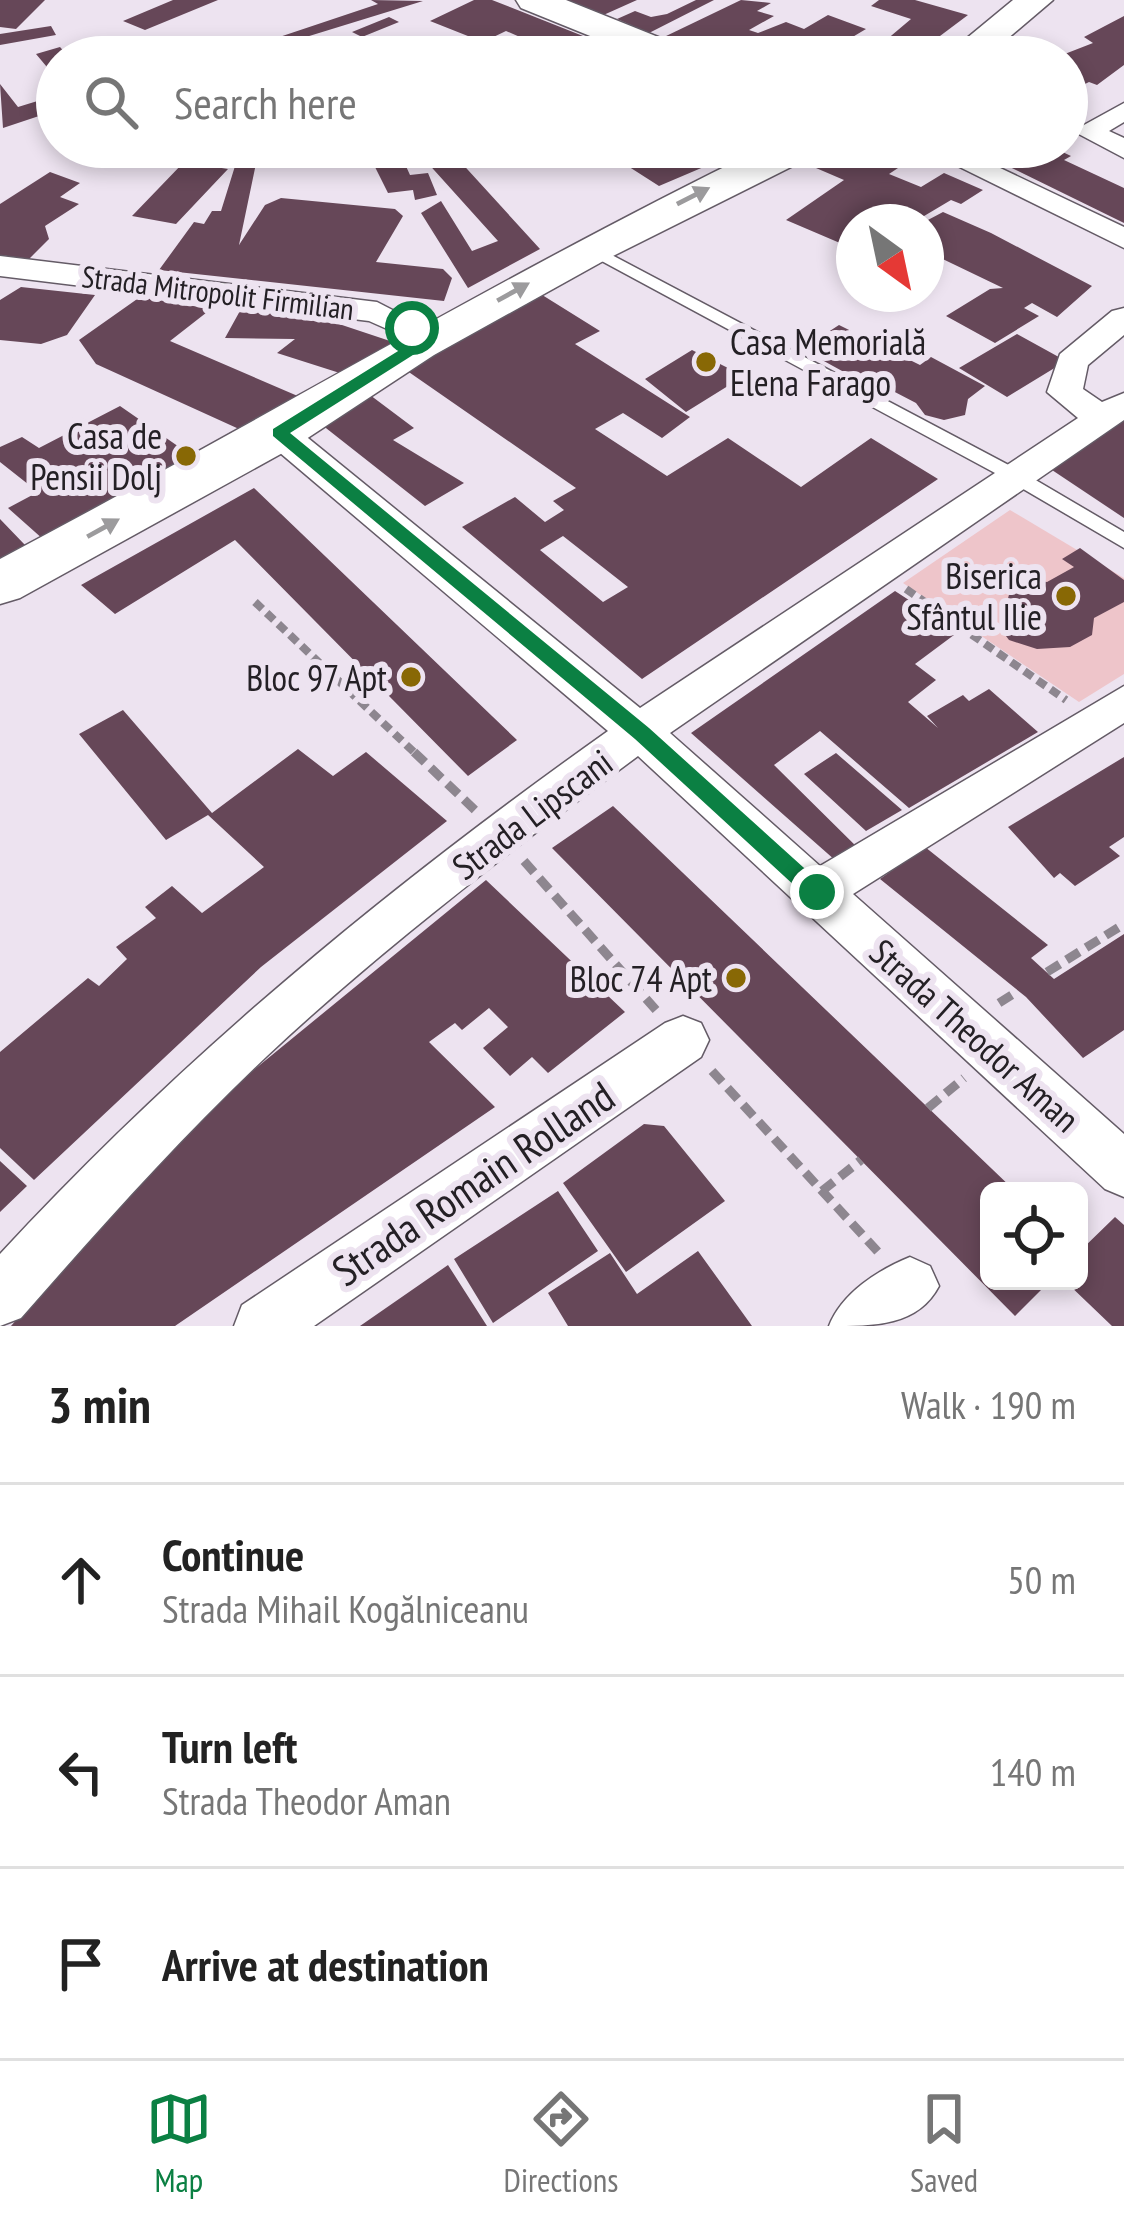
<!DOCTYPE html>
<html lang="en">
<head>
<meta charset="utf-8">
<style>
  body { margin:0; font-family:"PT Sans Narrow",sans-serif; background:#f6f6f6; color:#222 }
  .controls { position:absolute; right:36px; bottom:36px; display:grid; overflow:hidden; border-radius:18px; box-shadow:0 6px 18px #0003 }
  .controls button { width:108px; height:108px; display:grid; place-items:center; padding:0; border:0; border-bottom:3px solid #e0e0e0; background:#fff; color:#222; font:60px sans-serif }
  .compass { position:absolute; left:836px; top:204px; width:108px; height:108px; border-radius:50%; background:#fff; box-shadow:0 6px 18px #0003; rotate:147deg }
  .stop { position:absolute; width:36px; height:36px; margin:-27px; border:9px solid #0b8043; border-radius:50%; background:#fff }
  .stop.end { background:#0b8043; border-color:#fff; box-shadow:0 3px 12px #0008 }
  .list { margin:0; padding:0; list-style:none }
  h2 { display:flex; justify-content:space-between; align-items:center; height:156px; margin:0; padding:0 48px; font-size:51px }
  h2 small { font-size:39px; font-weight:400; color:#767676 }
  .list li { display:grid; grid-template-columns:78px 1fr auto; gap:36px; align-items:center; box-sizing:border-box; height:192px; padding:0 48px; border-top:3px solid #e0e0e0 }
  .list b { display:block; font-size:45px; white-space:nowrap }
  .list p { margin:0; font-size:39px; white-space:nowrap; color:#767676 }
  .list em { font-size:39px; font-style:normal; color:#767676 }
  .icon { flex:none; width:66px; height:66px; fill:none; stroke:currentColor; stroke-width:2; stroke-linecap:round; stroke-linejoin:round }
  .map { position:relative; flex:none; width:1124px; height:1326px; overflow:hidden }
  .search { position:absolute; background:#fff; box-shadow:0 6px 18px #0003; left:36px; right:36px; top:36px; height:132px; display:flex; align-items:center; gap:30px; box-sizing:border-box; padding:0 42px; border-radius:66px; color:#767676; font-size:45px }
  .sheet { height:732px; background:#fff }
  nav { display:flex; justify-content:space-around; align-items:center; box-sizing:border-box; height:168px; border-top:3px solid #e0e0e0; background:#fff; font-size:33px; color:#767676 }
  nav a { display:grid; justify-items:center; gap:6px }
  nav .on { color:#0b8043 }
  .map>svg:first-child { display:block }
  .green { fill:#eec5ca }
  .building { fill:#664758; fill-rule:evenodd }
  .lines { fill:none; stroke-linecap:round; stroke-linejoin:round }
  .lane-casing { stroke:#645b66; stroke-width:3 }
  .street-casing { stroke:#645b66; stroke-width:3 }
  .secondary-casing { stroke:#645b66; stroke-width:3 }
  .path-far1 { stroke:#8d868f; stroke-width:8; stroke-dasharray:10 6; stroke-linecap:butt }
  .path { stroke:#8d868f; stroke-width:9; stroke-dasharray:15 8; stroke-linecap:butt }
  .lane { fill:#fff; fill-rule:evenodd }
  .street { fill:#fff; fill-rule:evenodd }
  .secondary { fill:#fff; fill-rule:evenodd }
  .oneway { fill:#9c9b9d }
  .route { fill:#0b8043 }
  .poi-dot { fill:#886805; stroke:#ede3f0; stroke-width:4.5 }
  .labels { text-anchor:middle; dominant-baseline:central; stroke-width:12; stroke-linejoin:round; paint-order:stroke }
  .far-street-label { font-size:30px; fill:#242025; stroke:#ede3f0 }
  .poi-label { font-size:36px; fill:#242025; stroke:#ede3f0; text-anchor:end }
  .street-label { font-size:36px; fill:#242025; stroke:#ede3f0 }
  .near-street-label { font-size:42px; fill:#242025; stroke:#ede3f0 }
</style>
</head>
<body>
<div class="map">
<svg width="1124" height="1326" viewBox="0 0 1124 1326">
  <rect width="100%" height="100%" fill="#ede3f0"/>
  <path class="green" d="M1010,510l114,68v96l-45,28 -176,-119z"/>
  <path class="building" d="M0,0h45l-29,29 -16,-2z
    M173,0h45l-73,30 -22,-9z
    M371,0l52,1 -182,56h-21l158,-53z
    M474,0h18l91,36 -56,21h-44l46,-16 -23,-10 -23,11 -53,-21z
    M561,0h76l-38,17z
    M696,0h18l-65,33 -32,-14 18,-8 16,6 16,-3z
    M741,0l30,3 -14,8 17,5 -25,14 9,3 28,-11 18,7 24,-14 38,14 -47,28 -44,-13 -25,13h-30l-56,-20z
    M879,0h36l53,15 -56,42h-46l45,-38 -40,-13z
    M1124,16v49l-27,20 -8,-3 -22,11v-36h-10l36,-14 -9,-6z
    M389,17l10,5 -37,15 -10,-5z
    M51,26l5,9 -56,10v-11z
    M334,36l14,8 -40,13h-27z
    M60,47l9,10h-12v22l-21,-25z
    M0,84l18,23 39,-12v15l-54,18z
    M365,147h82l93,102 -72,39 -47,-75 20,-12 31,50 26,-10 -82,-91 -16,3 10,22 18,-2 9,22 -22,5 -2,-10 -25,3z
    M598,147h91l-8,3 25,16 -47,20z
    M820,147h59l31,13 -21,14 32,13 23,-14 39,17 -22,14 -10,-4 -37,22h-60v27l-68,-29 58,-40 -49,-21z
    M989,147h63l19,9 -7,4 60,28v35l-145,-71z
    M259,149l-20,96 26,-40 16,-7 114,11 8,7 -27,46 67,7 9,9 -8,23 -285,-31 35,-48 10,2 8,-13h9l19,-61z
    M184,162l44,7 -52,55 -44,-8z
    M50,172l30,11 -20,14 19,7 -34,22 4,13 -20,20 -29,-4v-51z
    M943,212l48,21 101,53 -35,31 -25,-14 -8,5 15,8 -44,27 -49,-27 44,-27 13,-1 -77,-37v-30z
    M21,287l74,8 -28,40 -26,9 -41,-4v-40z
    M539,293l61,38 -25,13 115,73 -28,21 -39,-25 -28,16 72,47 61,-38 73,49 70,-49 67,41 -296,200 -180,-152 53,-30 30,25 19,-12 -11,-9 23,-13 -173,-120zM563,536l65,51 -25,15 -63,-52z
    M140,297l71,12 -41,32 137,59 -57,34 -154,-70 -17,-24z
    M241,309l98,15 51,17v9l-44,25 -69,-22 18,-14 -70,-1z
    M839,325l81,40 11,-8 54,29 -17,13 -3,16 -21,5 -19,-5 -9,-12 -25,-13 -7,4 -82,-45z
    M1017,334l49,27 -59,36 -48,-29z
    M692,350l52,26 -58,36 -41,-33z
    M366,392l48,36 -21,12 71,43 -39,23 -108,-85z
    M120,406l75,52 -151,82 -36,-32 30,-16 -38,-30v-15l22,-10 17,11z
    M1124,418v100l-72,-48z
    M254,488l263,252 -49,36 -233,-236 -120,74 -34,-29z
    M0,519l25,26 -25,13z
    M1080,548l44,32v22l-30,16 -2,17 -22,12 -33,2 -28,-9 -9,-12 10,-37 23,-11 14,2 27,-15 -12,-8z
    M895,591l63,41 -43,32 21,16 -28,22 30,26 -11,-12 36,-21 6,6 20,-12 49,43 -129,76 -89,-77 -46,34 91,90 -21,13 -153,-135z
    M123,710l89,103 86,-64 35,27 33,-24 81,69 -186,146 -227,213 -34,-32v-96l88,-74 11,8 28,-27 -11,-12 40,-29 -11,-11 27,-21 30,27 62,-46 -56,-52 -42,25 -87,-106z
    M836,753l66,57 -36,21 -62,-57z
    M1124,757v80l-15,10 11,9 -45,30 -15,-13 -6,5 -46,-51z
    M613,806l402,385h-26v90h61l-35,35 -463,-468z
    M925,847l123,98 -17,13 23,21 70,-45v96l-41,28 -57,-61 -146,-118z
    M486,880l139,132 -77,61 -16,-16 -22,19 -27,-28 25,-21 -19,-19 -27,22 -7,-7 -26,19 66,65 -320,219h-164l118,-135 105,-105z
    M644,1124l20,2 61,75 -99,71 -63,-89z
    M0,1161l27,25 -27,26z
    M558,1191l40,60 -105,72 -39,-64z
    M1115,1217l9,8v101h-12l-47,-45h14v-29z
    M698,1251l54,75h-184l-20,-33 62,-40 27,41z
    M448,1265l39,61h-127z"/>
  <g class="lines">
    <defs>
      <path id="lane" d="M591,244l431,228 102,60v16l-116,-68 -423,-228 -2,-3z"/>
      <path id="street" d="M1124,103v19l-15,9 15,7v20l-51,-27z
        M919,147h37l168,80v21z
        M0,256l377,46 70,36 -17,10 -61,-27 -369,-45z
        M1124,308v27l-36,30 -5,24 19,13 22,-9v27l-454,313 150,133 304,-180v37l-271,171 271,240v63l-19,-8 -467,-433c-128,95 -256,192 -372,301 -87,82 -166,171 -245,261l-21,8v-72c184,-199 388,-367 608,-523l-342,-290 -5,-8 5,-8h26l348,283 438,-290 -31,-26 13,-38 52,-43z
        M683,1016l18,7 8,17 -8,17 -387,269h-80l8,-21 423,-282z
        M910,1257l20,9 9,20c-21,40 -64,40 -110,40 13,-33 49,-56 81,-69z"/>
      <path id="secondary" d="M516,0h50l122,49 6,8h-52l-121,-49z
        M1013,0h40l-67,57h-42z
        M765,147h54l-6,9 -206,103 -173,96 -137,90 -277,153 -20,6v-45c257,-136 504,-285 765,-412z"/>
    </defs>
    <use href="#lane" class="lane-casing"/>
    <use href="#street" class="street-casing"/>
    <use href="#secondary" class="secondary-casing"/>
    <path class="path-far1" d="M906,589l160,111
      M255,602l162,153"/>
    <path class="path" d="M414,752l62,59
      M524,861l133,150
      M1047,972l77,-48
      M999,1003l19,-12
      M712,1071l168,183
      M928,1108l36,-30
      M822,1191l39,-31"/>
    <use href="#lane" class="lane"/>
    <use href="#street" class="street"/>
    <use href="#secondary" class="secondary"/>
  </g>
  <defs><path id="oneway-solid" d="M-6-.8H1V-3.2L6.5 0L1 3.2V.8H-6Z" transform="scale(3)"/></defs>
  <g class="oneway">
    <use href="#oneway-solid" transform="translate(693 196) rotate(-27)"/>
    <use href="#oneway-solid" transform="translate(513 292) rotate(-29)"/>
    <use href="#oneway-solid" transform="translate(103 528) rotate(-29)"/>
  </g>
  <path class="route" d="M412,323l23,11v7l-145,92 359,295 175,158v13h-15l-174,-160 -362,-303v-7l146,-91 -14,-10z"/>
  <g class="poi-dot">
    <circle cx="706" cy="362" r="12"/>
    <circle cx="186" cy="456" r="12"/>
    <circle cx="1066" cy="596" r="12"/>
    <circle cx="411" cy="677" r="12"/>
    <circle cx="736" cy="978" r="12"/>
  </g>
  <g class="labels">
    <g class="far-street-label">
      <text transform="translate(218 292) rotate(7)">Strada Mitropolit Firmilian</text>
    </g>
    <g class="poi-label">
      <text x="730" y="341" text-anchor="start">Casa Memorială<tspan x="730" dy="41">Elena Farago</tspan></text>
      <text x="162" y="435">Casa de<tspan x="162" dy="41">Pensii Dolj</tspan></text>
      <text x="1042" y="575">Biserica<tspan x="1042" dy="41">Sfântul Ilie</tspan></text>
      <text x="387" y="677">Bloc 97 Apt</text>
      <text x="712" y="978">Bloc 74 Apt</text>
    </g>
    <g class="street-label">
      <text transform="translate(532 814) rotate(-37)">Strada Lipscani</text>
      <text transform="translate(975 1035) rotate(42)">Strada Theodor Aman</text>
    </g>
    <g class="near-street-label">
      <text transform="translate(473 1183) rotate(-34)">Strada Romain Rolland</text>
    </g>
  </g>
</svg>
<div class="controls">
<button><svg class="icon" aria-label="locate" viewBox="0 0 24 24"><circle cx="12" cy="12" r="6"/><path d="M12 2v4M12 18v4M2 12h4M18 12h4"/></svg></button>
</div>
<svg class="compass" viewBox="-18 -18 36 36"><path d="M0-13l5 13h-10z" fill="#e53935"/><path d="M0 13l5-13h-10z" fill="#767676"/></svg>
<div class="stop" style="left:412px;top:328px"></div>
<div class="stop end" style="left:817px;top:892px"></div>
<div class="search"><svg class="icon" aria-label="search" viewBox="0 0 24 24"><circle cx="10" cy="10" r="6"/><path d="M15 15l6 6"/></svg>Search here</div>
</div>
<section class="sheet">
<h2>3 min<small>Walk · 190 m</small></h2>
<ul class="list">
<li><svg class="icon" aria-label="ahead" viewBox="0 0 24 24"><path d="M12 20V5M6 11l6-6 6 6"/></svg><div><b>Continue</b><p>Strada Mihail Kogălniceanu</p></div><em>50 m</em></li>
<li><svg class="icon" aria-label="left" viewBox="0 0 24 24"><path d="M17 20v-9H6M10 6l-5 5 5 5"/></svg><div><b>Turn left</b><p>Strada Theodor Aman</p></div><em>140 m</em></li>
<li><svg class="icon" aria-label="arrive" viewBox="0 0 24 24"><path d="M6 21V4h12l-3 4 3 4H6"/></svg><div><b>Arrive at destination</b></div></li>
</ul>
</section>
<nav>
<a class="on"><svg class="icon" aria-label="map" viewBox="0 0 24 24"><path d="M3 6l6-2 6 2 6-2v14l-6 2-6-2-6 2zM9 4v14M15 6v14"/></svg>Map</a>
<a><svg class="icon" aria-label="directions" viewBox="0 0 24 24"><path d="M12 3l9 9-9 9-9-9zM9 14v-3h6M13 9l2 2-2 2"/></svg>Directions</a>
<a><svg class="icon" aria-label="saved" viewBox="0 0 24 24"><path d="M7 4h10v16l-5-4-5 4z"/></svg>Saved</a>
</nav>
</body>
</html>
